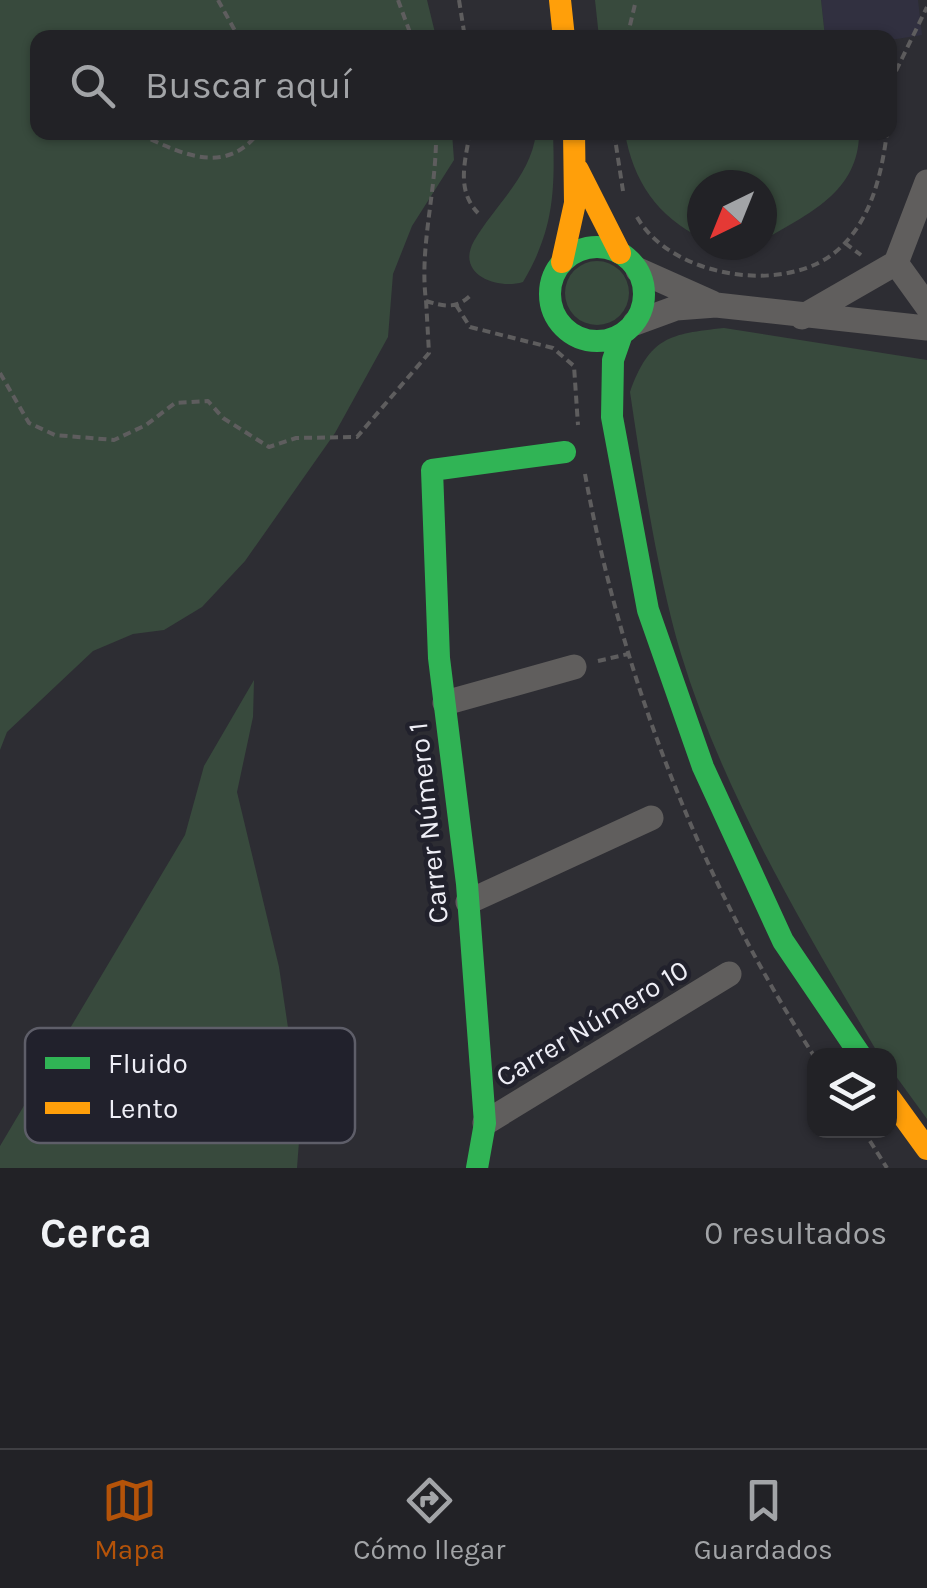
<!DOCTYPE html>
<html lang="es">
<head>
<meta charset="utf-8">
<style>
  body { margin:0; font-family:Karla,sans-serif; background:#2a2a2e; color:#f1f3f6 }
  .controls { position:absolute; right:30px; bottom:30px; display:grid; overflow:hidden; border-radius:20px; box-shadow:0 2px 8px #0004 }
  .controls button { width:90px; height:90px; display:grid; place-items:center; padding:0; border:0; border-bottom:2px solid #3f3f43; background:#222226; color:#f1f3f6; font:50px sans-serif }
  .compass { position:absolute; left:687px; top:170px; width:90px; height:90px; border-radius:50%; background:#222226; box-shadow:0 2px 8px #0004; rotate:223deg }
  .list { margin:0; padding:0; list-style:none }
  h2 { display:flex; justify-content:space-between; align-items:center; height:130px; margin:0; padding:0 40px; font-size:42px }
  h2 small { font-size:32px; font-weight:400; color:#a2a4a7 }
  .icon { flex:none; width:55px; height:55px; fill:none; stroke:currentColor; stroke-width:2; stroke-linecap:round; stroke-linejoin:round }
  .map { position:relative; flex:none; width:927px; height:1168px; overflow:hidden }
  .search { position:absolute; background:#222226; box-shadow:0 2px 8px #0004; left:30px; right:30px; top:30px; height:110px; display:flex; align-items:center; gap:25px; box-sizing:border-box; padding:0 35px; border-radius:20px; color:#a2a4a7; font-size:38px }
  .sheet { height:280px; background:#222226 }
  nav { display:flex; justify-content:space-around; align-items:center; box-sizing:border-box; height:140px; border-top:2px solid #3f3f43; background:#222226; font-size:28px; color:#a2a4a7 }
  nav a { display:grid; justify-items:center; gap:5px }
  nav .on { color:#b45309 }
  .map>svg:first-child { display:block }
  .built { fill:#313040 }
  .green { fill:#384a3d }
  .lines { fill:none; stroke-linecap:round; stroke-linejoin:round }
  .path { stroke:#5e5d5e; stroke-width:4; stroke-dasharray:8 5; stroke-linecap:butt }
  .street { stroke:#605e5d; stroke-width:25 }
  .fast { stroke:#30b455; stroke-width:22 }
  .slow { stroke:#ff9f0a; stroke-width:22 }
  .labels { text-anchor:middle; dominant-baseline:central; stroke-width:9; stroke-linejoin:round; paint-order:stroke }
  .street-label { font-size:28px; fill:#eeeef6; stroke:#21212c }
  .key { fill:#21212c; stroke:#5e5e69; stroke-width:2.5 }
  .key-label { font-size:28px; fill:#eeeef6 }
</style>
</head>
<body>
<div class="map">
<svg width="927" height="1168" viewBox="0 0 927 1168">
  <rect width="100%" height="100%" fill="#2d2d33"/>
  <path class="built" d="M821,0h97l4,35 -32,5 -65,-3z"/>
  <path class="green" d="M0,0h427l9,37 -398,1v94l414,1 2,27 -42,66 -19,48 -5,63 -53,96 -90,128 -43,46 -38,23 -31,4 -40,17 -86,81 -7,18z
    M595,0h226l4,37h-226z
    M536,133h17c2,58 1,97 -30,149 -25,8 -68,-7 -49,-41 21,-36 57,-65 62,-108z
    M625,133h234c0,59 -51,81 -97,108v-56h-60v53c-45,-21 -69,-58 -77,-105z
    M565 293a32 32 0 1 1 64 0a32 32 0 1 1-64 0Z
    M724,328l203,32v759l-37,-51v-12l-10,-1 -4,-5c-74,-126 -152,-255 -195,-396 -23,-77 -39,-181 -51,-262 20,-55 39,-58 94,-64z
    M254,680l-1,37 -16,75 42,175 22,148 -4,53h-297v-22l185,-311 19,-69z"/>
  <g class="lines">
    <path class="path" d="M218,0l21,38
      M398,0l14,38
      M459,0l6,38
      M627,38l9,-38
      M890,109l3,-32 34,-70
      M436,132c1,58 -17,114 -10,169 20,6 31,8 46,-7
      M470,132c-5,30 -14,58 8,81
      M614,132l9,59
      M139,134c42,19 86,43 120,-2
      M637,217c35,62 155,80 205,29 30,-29 40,-74 45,-114
      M845,243l16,12
      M456,305l14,22 83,21 21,18 4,59
      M0,373l29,50 26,12 59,5 32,-15 29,-22 33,-2 15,17 46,29 27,-9 61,-1 72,-84 -3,-53
      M585,474c38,207 115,405 229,582
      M598,661l30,-7
      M863,1130l24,38"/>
    <path class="street" d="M896,263l31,43
      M638,270l74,33
      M802,317l94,-54 31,-81
      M635,323l41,-15 40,-3 211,23
      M445,703l129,-36
      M468,902l183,-84
      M485,1123l244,-149"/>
    <path class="fast" d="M550 294a47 47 0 1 1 94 0a47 47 0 1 1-94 0Z
      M622,334l-9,26 -1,57 36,193 55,157 80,174 78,115
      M477,1168l8,-45 -18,-239 -28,-226 -7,-188 133,-18"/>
    <path class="slow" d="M560,0l4,38
      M578,170l42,83
      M562,262l13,-59 -1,-71
      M890,1098l37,51"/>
  </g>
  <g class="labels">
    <g class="street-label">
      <text transform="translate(428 823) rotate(-96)">Carrer Número 1</text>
      <text transform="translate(592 1023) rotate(-31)">Carrer Número 10</text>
    </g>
  </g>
  <rect x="25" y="1028" width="330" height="115" rx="15" class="key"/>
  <rect x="45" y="1057" width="45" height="12" fill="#30b455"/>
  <rect x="45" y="1102" width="45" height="12" fill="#ff9f0a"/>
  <g class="key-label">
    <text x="108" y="1073">Fluido</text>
    <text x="108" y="1118">Lento</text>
  </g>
</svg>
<div class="controls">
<button><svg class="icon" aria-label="layers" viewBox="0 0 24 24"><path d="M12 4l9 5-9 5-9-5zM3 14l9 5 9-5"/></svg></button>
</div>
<svg class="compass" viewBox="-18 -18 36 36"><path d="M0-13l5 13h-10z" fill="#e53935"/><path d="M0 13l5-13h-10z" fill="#a2a4a7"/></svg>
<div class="search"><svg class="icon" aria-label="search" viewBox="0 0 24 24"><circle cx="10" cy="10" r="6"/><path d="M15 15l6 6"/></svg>Buscar aquí</div>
</div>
<section class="sheet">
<h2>Cerca<small>0 resultados</small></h2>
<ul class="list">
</ul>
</section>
<nav>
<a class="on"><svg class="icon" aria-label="map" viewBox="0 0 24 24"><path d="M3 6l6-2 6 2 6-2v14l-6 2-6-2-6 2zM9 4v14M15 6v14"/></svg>Mapa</a>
<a><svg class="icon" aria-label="directions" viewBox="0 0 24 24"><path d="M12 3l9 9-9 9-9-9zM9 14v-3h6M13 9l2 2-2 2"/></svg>Cómo llegar</a>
<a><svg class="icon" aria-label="saved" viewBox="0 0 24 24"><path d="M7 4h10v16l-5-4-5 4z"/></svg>Guardados</a>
</nav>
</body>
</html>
